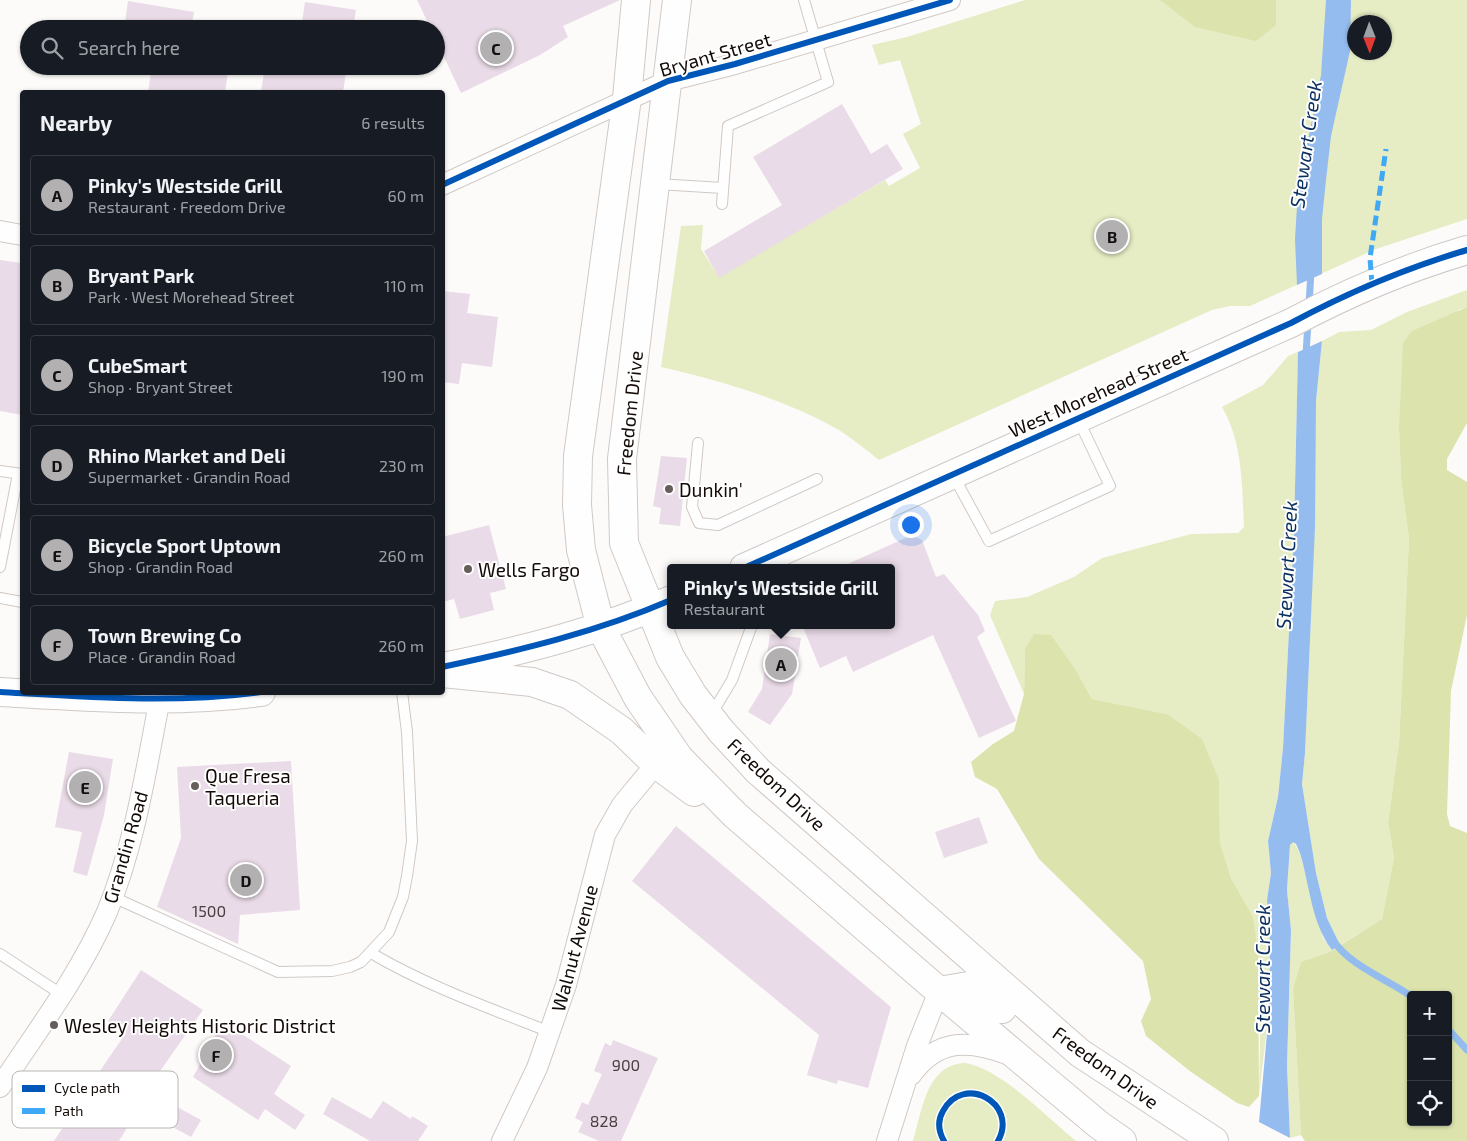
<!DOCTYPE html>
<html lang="en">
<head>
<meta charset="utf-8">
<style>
  body { margin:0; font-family:"Exo 2",sans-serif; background:#20242c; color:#f1f3f6 }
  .controls { position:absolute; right:15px; bottom:15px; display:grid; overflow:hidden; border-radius:5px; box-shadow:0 1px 4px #0004 }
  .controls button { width:45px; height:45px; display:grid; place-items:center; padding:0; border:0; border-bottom:1px solid #363941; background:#171b24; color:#f1f3f6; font:25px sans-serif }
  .compass { position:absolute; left:1347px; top:15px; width:45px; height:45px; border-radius:50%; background:#171b24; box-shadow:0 1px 4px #0004; rotate:179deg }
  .you { position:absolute; left:910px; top:524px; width:18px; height:18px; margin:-12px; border:4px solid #fff; border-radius:50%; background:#1a73e8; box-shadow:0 0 0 8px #1a73e833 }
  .badge { display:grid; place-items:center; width:32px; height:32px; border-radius:50%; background:#b2b0b0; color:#111; font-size:16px; font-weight:700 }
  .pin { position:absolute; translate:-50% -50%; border:2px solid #fff; box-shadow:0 1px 5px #0006 }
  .popup { position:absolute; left:667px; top:564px; width:228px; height:65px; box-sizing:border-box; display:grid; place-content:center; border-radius:5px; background:#171b24; filter:drop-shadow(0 1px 4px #0005); font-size:16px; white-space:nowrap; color:#9ea1a6 }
  .popup b { font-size:19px; color:#f1f3f6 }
  .popup::after { content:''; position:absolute; left:50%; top:100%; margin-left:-10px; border:10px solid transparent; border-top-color:#171b24 }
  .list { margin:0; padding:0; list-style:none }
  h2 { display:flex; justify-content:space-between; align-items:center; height:65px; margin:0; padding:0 20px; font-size:21px }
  h2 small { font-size:16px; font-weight:400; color:#9ea1a6 }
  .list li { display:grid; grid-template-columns:32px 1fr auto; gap:15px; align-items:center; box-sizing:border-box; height:80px; margin:0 10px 10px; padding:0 10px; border:1px solid #363941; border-radius:5px }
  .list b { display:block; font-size:19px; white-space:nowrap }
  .list p { margin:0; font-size:16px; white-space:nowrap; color:#9ea1a6 }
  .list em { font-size:16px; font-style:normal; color:#9ea1a6 }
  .icon { flex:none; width:28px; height:28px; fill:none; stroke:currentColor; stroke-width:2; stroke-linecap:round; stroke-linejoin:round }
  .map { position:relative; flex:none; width:1467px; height:1141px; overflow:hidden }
  .search { position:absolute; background:#171b24; box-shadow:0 1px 4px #0004; left:20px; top:20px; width:425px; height:55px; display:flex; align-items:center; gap:12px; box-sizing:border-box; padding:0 18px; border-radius:28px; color:#9ea1a6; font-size:19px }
  .panel { position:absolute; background:#171b24; box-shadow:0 1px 4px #0004; left:20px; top:90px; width:425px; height:605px; border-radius:5px }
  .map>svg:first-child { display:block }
  .green { fill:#e6ecc4; fill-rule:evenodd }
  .forest { fill:#dce3ad; fill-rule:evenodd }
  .water { fill:#95bcef }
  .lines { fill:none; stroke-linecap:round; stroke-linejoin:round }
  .stream { stroke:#95bcef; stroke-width:7 }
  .building { fill:#e9dbe7 }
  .service-casing { stroke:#cfc9c5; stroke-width:12 }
  .minor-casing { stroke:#cfc9c5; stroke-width:22 }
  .primary-casing { stroke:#cfc9c5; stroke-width:30 }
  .service { stroke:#fffefe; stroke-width:10 }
  .minor { stroke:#fffefe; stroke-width:20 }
  .primary { stroke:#fffefe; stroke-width:28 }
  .quiet { stroke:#3fa9f5; stroke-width:5; stroke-dasharray:10 5; stroke-linecap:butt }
  .cycleway-casing { stroke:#fff; stroke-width:9 }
  .cycleway { stroke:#0057b8; stroke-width:6 }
  .poi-dot { fill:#655e5b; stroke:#fff; stroke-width:2 }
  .labels { text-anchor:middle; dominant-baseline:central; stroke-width:4; stroke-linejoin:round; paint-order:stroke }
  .number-label { font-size:16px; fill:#483e3e }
  .street-label { font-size:19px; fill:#130a06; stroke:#fff }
  .poi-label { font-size:19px; fill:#130a06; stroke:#fff; text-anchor:start }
  .water-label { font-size:20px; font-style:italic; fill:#0b3160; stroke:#fff }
  .key { fill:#fff; stroke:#b8b6b4; stroke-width:1 }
  .key-label { font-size:14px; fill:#130a06 }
</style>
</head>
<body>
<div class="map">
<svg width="1467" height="1141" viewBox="0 0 1467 1141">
  <rect width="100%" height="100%" fill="#fdfbf9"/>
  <path class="green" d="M1025,0h442v219l-91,30 -126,57h-20l-18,4 -333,150c-13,-10 -26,-21 -40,-30 -55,-31 -117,-49 -178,-63l20,-141 22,-1 -2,24 18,28 166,-97 4,6 31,-18 -17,-34 18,-10 -21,-64 -21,5 -7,-20 35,-8zM1354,22h30v30h-30z
    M1467,290v17l-9,3 -59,119 2,50 8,60 -10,204 -11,79 6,35 -12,62 -42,26 -13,-27 -11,-45 -14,-89 3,-31 6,-136 5,-216 6,-60 17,-9 32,-2 36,-18z
    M1298,352l-4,181 -11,215 -5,49 -10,44 3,32 -4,27 3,45 -1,66 -10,85 1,-61 -7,-118 -22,-39 -11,-36 -1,-62 -52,-66 -75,-15 -15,-27 -52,-23 -1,45 -34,-79 5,-14 32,-4 47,-20 28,-19 89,-24 47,-1 6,-6c-2,-41 -1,-84 -22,-120l41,-22 25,-29z
    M1293,841l7,12 23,85 9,12 -39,40 8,145 -11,3 -3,-72 4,-136 -4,-40 3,-45z
    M964,1063c34,3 85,56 112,78h-163c9,-29 13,-76 51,-78z"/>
  <path class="forest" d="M1160,0h116v25l-20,16 -61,-14z
    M1467,307v116l-20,36v11l20,12v133l-16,76 -4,123 3,12 17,7v308h-162l-4,-6 -8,-145 8,-28 27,-9 54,-34 12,-62 -6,-35 11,-79 10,-204 -8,-60 -2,-50 4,-86 9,-12zM1411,995h37v127h-37z
    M1034,634l17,1 26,37 15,27 75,15 35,25 17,41 1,62 11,36 22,39 5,36 1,143 -10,11 -12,-4 -46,-31 -45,-36 -5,-15 10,-22 -8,-38 -104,-102 -42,-70 -22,-12 -4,-15 22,-18 21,-13 10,-37 1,-45z"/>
  <path class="water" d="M1326,0h25l-1,51 -19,85 -5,44 -4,39v55l-25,11 -2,-46 3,-49 23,-115z
    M1322,341l-6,60 -1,126 -10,226 -3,31 14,89 11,45 13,27 -8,5c-21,-28 -22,-64 -32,-97l-4,-9 -3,-2 -3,3 -3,45 4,40 -4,136 3,72 -31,-16 10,-111 1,-66 -3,-45 4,-27 -3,-32 10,-44 5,-49 11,-215 4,-181z"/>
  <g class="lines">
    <path class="stream" d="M1309,305l2,-34
      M1306,355l2,-34
      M1332,939c18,27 53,39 79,57
      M1448,1029l19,21"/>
  </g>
  <path class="building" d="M417,0h203l-57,26 5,11 -28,18 -79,38 -25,-53v-11h-5z
    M128,1l66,11 -3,17h-67z
    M305,2l51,8 -3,19h-52z
    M152,66h77l-4,26h-77z
    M265,66h82l-4,26h-82z
    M842,104l29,50 16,-10 16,25 -184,109 -15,-27 78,-46 -29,-48z
    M0,260l22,3v152l-22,-4z
    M442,291l28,3 -3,19 31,4 -6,50 -30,-4 -3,21 -17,-2z
    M661,456l26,2 -7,68 -21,-2 2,-16 -8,-2z
    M489,525l17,64 -16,4 4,17 -34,9 -6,-20 -12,3v-65z
    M912,535l10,5 14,37 8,-3 34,41 7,16 -8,6 39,84 -37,17 -46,-103 -80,37 -7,-16 -26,12 -18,-43h89v-57h-52z
    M770,634l31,4 -9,56 -22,31 -22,-13 14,-23z
    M69,752l44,7 -9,56 -17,61 -14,-4 9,-40 -27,-5z
    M291,761l9,149 -60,5 -2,29 -81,-37 24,-69 -4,-71z
    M979,817l9,26 -44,15 -9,-26z
    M676,826l215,181 -23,81 -30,-8 -1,4 -30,-9 12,-40 -187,-154z
    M141,970l62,40 -74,105 4,3 -14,23h-65l17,-26 -5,-4 14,-23 6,3 40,-58 -18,-12z
    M223,1022l68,44 -17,28 31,21 -10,15 -30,-21 -7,11 -65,-43z
    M613,1040l45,18 -37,83h-22l-21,-9 5,-10 -8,-4 7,-16 6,3 14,-31 -8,-3 11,-28 6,3z
    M332,1097l39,22 12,-18 28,18 1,-3 16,10 -10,15h-48l-47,-27z
    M177,1107l24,13 -10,17 -24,-13z"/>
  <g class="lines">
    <defs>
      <path id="service" d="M657,184l66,4
        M722,204l6,-78 100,-44 -24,-82
        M698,443l-6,64 7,16 19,2 99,-46
        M0,471l22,3
        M953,475l36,66 121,-55 -32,-67
        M0,567l18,-93
        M0,598l22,4
        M711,715l21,-35 20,-55
        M113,897l165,75 54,-1 18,-4 11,-5 28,-30 14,-35 4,-21 5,-35 -5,-109 -5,-40
        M371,953c56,33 118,55 179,79
        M0,954l61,40"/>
      <path id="minor" d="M442,185l226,-104 67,-17 215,-64
        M0,231l22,4
        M911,1075c27,-38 60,-35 99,-20
        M0,1087c37,-56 80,-113 107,-175 28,-68 39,-142 53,-214
        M502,1141l35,-73 29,-83 39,-150 17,-30 34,-41
        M887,1141l30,-95 22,-55"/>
      <path id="primary" d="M636,0l-9,98 -49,358 -1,49 4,45 20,78 37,70 41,60 56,57 204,176 160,134 23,16
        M677,0l-55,459 2,84 46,114 23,38 28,36 37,40 322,282 134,88
        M744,568l547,-245c56,-30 115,-55 176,-73
        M448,666c77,-16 151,-35 223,-66
        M442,673l90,9 38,13 52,36 34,33 38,28
        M0,692c86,5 175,12 261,0
        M939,991l35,-6 28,24"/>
    </defs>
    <use href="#service" class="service-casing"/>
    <use href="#minor" class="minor-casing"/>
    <use href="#primary" class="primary-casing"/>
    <use href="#service" class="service"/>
    <use href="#minor" class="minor"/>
    <use href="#primary" class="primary"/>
    <path class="quiet" d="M1372,285l-2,-27 16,-109"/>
    <defs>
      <path id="cycleway" d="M442,185l226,-104 67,-17 215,-64
        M744,568l547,-245c56,-30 115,-55 176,-73
        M442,667c79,-17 155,-35 229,-67
        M0,692c86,5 175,12 261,0
        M944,1141c-5,-9 -7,-20 -1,-30 20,-38 76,-8 55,30"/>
    </defs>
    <use href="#cycleway" class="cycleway-casing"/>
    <use href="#cycleway" class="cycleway"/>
  </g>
  <g class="poi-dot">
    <circle cx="669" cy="489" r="5"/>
    <circle cx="468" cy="569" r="5"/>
    <circle cx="195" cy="786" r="5"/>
    <circle cx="54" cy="1025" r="5"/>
  </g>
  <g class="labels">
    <g class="number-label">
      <text x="209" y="910">1500</text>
      <text x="626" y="1064">900</text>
      <text x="604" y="1120">828</text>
    </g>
    <g class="street-label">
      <text transform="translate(715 54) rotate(-16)">Bryant Street</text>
      <text transform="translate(1098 392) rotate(-24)">West Morehead Street</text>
      <text transform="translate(629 413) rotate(-84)">Freedom Drive</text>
      <text transform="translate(777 784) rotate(43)">Freedom Drive</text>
      <text transform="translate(125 847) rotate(-74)">Grandin Road</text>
      <text transform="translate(574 948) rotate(-75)">Walnut Avenue</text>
      <text transform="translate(1106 1067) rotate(36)">Freedom Drive</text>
    </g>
    <g class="poi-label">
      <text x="679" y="489">Dunkin'</text>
      <text x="478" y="569">Wells Fargo</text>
      <text x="205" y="775">Que Fresa<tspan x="205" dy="22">Taqueria</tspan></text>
      <text x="64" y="1025">Wesley Heights Historic District</text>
    </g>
    <g class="water-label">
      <text transform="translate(1305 144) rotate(-82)">Stewart Creek</text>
      <text transform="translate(1286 565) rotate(-87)">Stewart Creek</text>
      <text transform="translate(1262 969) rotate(-90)">Stewart Creek</text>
    </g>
  </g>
  <rect x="12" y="1071" width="166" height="57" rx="8" class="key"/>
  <rect x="22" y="1085" width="23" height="7" fill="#0057b8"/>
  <rect x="22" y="1108" width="23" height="6" fill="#3fa9f5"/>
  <g class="key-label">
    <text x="54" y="1093">Cycle path</text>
    <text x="54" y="1116">Path</text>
  </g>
</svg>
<div class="controls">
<button>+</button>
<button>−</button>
<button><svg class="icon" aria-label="locate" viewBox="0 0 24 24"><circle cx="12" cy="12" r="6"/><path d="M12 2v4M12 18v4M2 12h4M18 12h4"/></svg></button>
</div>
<svg class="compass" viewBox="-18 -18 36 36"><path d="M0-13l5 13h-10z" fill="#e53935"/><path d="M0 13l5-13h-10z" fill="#9ea1a6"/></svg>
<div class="you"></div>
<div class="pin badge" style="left:781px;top:664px">A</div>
<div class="popup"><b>Pinky's Westside Grill</b>Restaurant</div>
<div class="pin badge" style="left:1112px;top:236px">B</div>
<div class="pin badge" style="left:496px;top:48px">C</div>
<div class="pin badge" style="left:246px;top:880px">D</div>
<div class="pin badge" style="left:85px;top:787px">E</div>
<div class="pin badge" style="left:216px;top:1055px">F</div>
<div class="search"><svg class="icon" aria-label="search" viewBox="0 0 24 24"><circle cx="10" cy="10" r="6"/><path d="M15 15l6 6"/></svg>Search here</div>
<section class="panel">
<h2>Nearby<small>6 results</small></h2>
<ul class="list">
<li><span class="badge">A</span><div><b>Pinky's Westside Grill</b><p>Restaurant · Freedom Drive</p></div><em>60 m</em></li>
<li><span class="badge">B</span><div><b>Bryant Park</b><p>Park · West Morehead Street</p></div><em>110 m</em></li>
<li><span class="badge">C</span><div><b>CubeSmart</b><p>Shop · Bryant Street</p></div><em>190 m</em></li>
<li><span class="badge">D</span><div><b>Rhino Market and Deli</b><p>Supermarket · Grandin Road</p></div><em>230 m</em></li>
<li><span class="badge">E</span><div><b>Bicycle Sport Uptown</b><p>Shop · Grandin Road</p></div><em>260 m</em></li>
<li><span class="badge">F</span><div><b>Town Brewing Co</b><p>Place · Grandin Road</p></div><em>260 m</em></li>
</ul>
</section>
</div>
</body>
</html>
